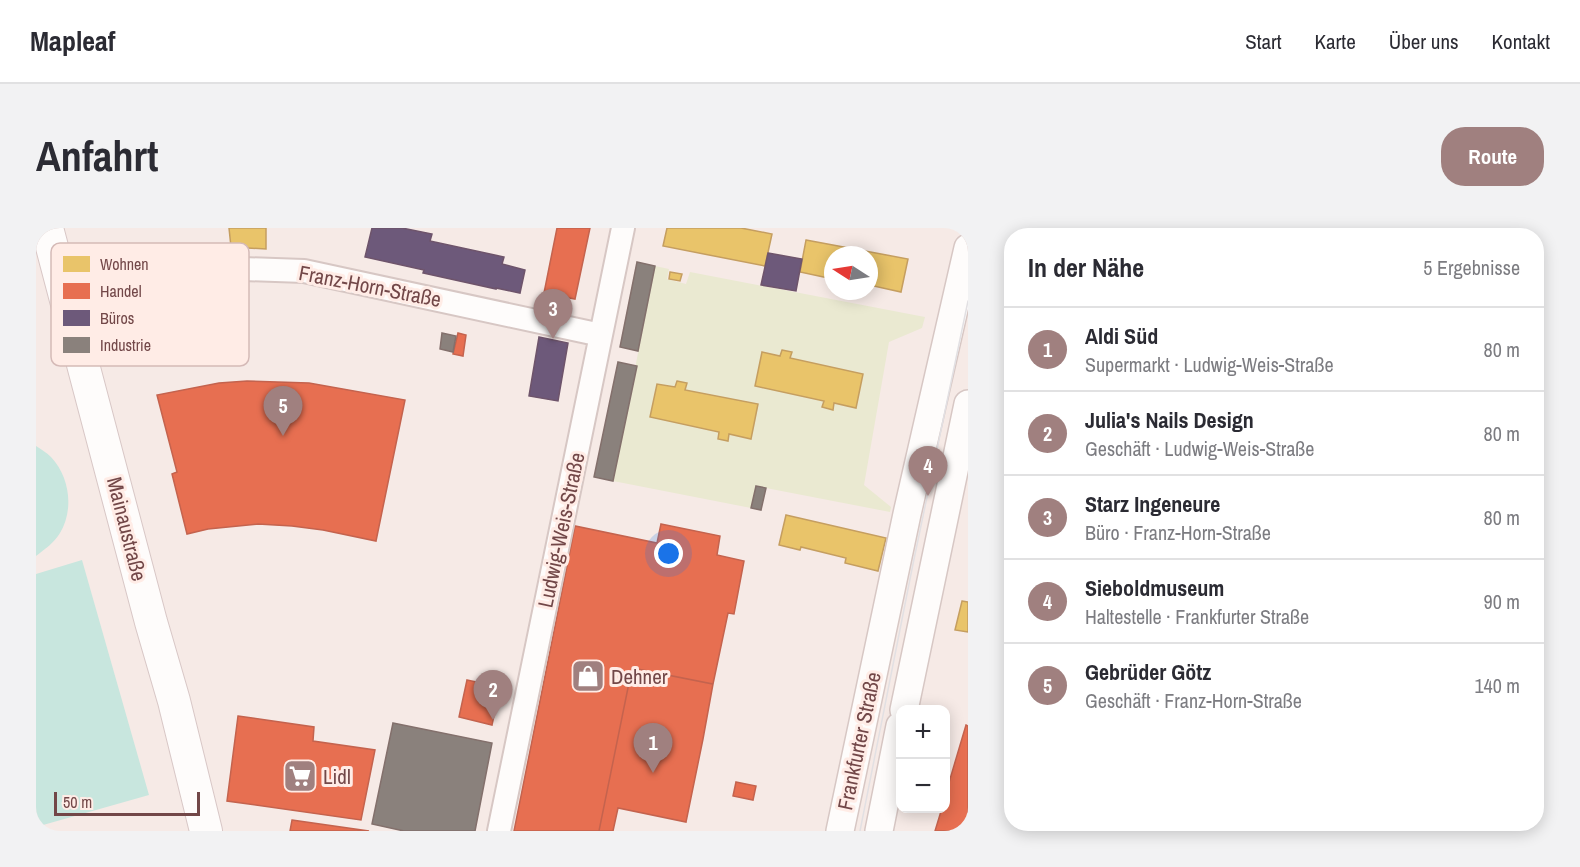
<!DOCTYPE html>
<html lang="de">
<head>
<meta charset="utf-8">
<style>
  body { margin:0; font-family:"Archivo Narrow",sans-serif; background:#f2f2f3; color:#2b2b33 }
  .controls { position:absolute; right:18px; bottom:18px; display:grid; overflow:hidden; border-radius:12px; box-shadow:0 3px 15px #0003 }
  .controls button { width:54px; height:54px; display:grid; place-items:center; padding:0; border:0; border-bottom:2px solid #e1e1e2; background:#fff; color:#2b2b33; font:30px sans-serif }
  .compass { position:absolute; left:788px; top:18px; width:54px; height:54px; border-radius:50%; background:#fff; box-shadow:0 3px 15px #0003; rotate:282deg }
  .scale { position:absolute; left:18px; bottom:15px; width:146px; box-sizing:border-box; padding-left:6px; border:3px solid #724748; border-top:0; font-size:16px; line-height:21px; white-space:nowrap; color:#724748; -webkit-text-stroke:4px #ffece6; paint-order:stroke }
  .you { position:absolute; left:633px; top:326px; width:21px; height:21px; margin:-15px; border:4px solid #fff; border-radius:50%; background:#1a73e8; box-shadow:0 0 0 9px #1a73e833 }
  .badge { display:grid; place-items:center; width:39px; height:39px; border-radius:50%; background:#a0807f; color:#fff; font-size:20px; font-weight:700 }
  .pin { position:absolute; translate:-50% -50px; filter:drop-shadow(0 2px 3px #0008) }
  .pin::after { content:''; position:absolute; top:32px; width:21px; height:18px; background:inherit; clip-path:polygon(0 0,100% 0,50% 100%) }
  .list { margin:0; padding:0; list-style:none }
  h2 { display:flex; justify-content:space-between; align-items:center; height:78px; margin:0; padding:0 24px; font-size:26px }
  h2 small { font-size:20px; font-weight:400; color:#7c7c81 }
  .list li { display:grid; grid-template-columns:39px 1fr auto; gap:18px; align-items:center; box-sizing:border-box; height:84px; padding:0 24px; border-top:2px solid #e1e1e2 }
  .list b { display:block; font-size:22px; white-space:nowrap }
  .list p { margin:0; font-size:20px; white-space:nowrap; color:#7c7c81 }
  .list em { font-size:20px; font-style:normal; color:#7c7c81 }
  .map { position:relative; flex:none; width:932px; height:603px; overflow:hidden; border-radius:24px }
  header { display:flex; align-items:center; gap:36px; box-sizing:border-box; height:84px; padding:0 30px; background:#fff; border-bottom:2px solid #e1e1e2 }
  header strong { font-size:28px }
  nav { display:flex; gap:33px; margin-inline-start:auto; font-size:21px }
  .intro { display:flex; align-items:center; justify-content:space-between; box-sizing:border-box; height:144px; padding:0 36px }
  h1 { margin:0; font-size:42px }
  .button { padding:15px 27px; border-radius:24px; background:#a0807f; color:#fff; font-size:21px; font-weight:700 }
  main { display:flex; gap:36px; padding:0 36px }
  aside { flex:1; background:#fff; border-radius:24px; box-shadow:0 3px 15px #0003 }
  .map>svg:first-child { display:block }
  .green { fill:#eae9d1 }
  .water { fill:#c8e6de }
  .homes { fill:#e9c46a; stroke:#c59e60; stroke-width:1.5 }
  .shops { fill:#e76f51; stroke:#c4634e; stroke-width:1.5 }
  .offices { fill:#6d597a; stroke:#6e546b; stroke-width:1.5 }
  .industry { fill:#8a817c; stroke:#83706c; stroke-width:1.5 }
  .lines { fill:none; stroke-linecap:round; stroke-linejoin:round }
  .minor-casing { stroke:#d7c7c4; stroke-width:26 }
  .tertiary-casing { stroke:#d7c7c4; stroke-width:30 }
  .secondary-casing { stroke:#d8c7c6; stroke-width:34 }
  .minor { stroke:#fefcfb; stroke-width:22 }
  .tertiary { stroke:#fefcfb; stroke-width:27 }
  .secondary { stroke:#fefcfb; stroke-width:32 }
  .tram { stroke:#e2e0e3; stroke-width:1.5 }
  .labels { text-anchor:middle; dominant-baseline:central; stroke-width:6; stroke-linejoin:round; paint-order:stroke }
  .street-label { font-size:21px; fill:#724748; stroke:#ffece6 }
  .poi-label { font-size:21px; fill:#724748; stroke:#ffece6; text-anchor:start }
  .key { fill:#ffece6; stroke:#d5bab7; stroke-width:1.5 }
  .key-label { font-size:16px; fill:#724748 }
</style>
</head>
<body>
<header>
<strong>Mapleaf</strong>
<nav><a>Start</a><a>Karte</a><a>Über uns</a><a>Kontakt</a></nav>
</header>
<div class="intro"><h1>Anfahrt</h1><a class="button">Route</a></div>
<main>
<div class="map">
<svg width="932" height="603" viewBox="0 0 932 603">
  <rect width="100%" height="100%" fill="#f6eae6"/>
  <path class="green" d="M619,38l14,3 -2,10 19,5 4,-12 235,45 -3,11 -33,14 -25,143 27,22 -1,5 -134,-26 -5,22 -138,-27z"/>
  <path class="water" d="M0,218c5,3 11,7 15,11 19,20 23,53 9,76 -6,10 -15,16 -24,23z
    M46,332l67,235 -113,32v-253z"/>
  <path class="homes" d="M193,0h37v21l-35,-2z
    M631,0h74l31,6 -7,32 -102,-20z
    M770,12l102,19 -7,33 -32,-7v-30h-36v24l-33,-7z
    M634,44l12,2 -2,7 -11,-2z
    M746,122l10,2 -2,6 73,16 -7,34 -22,-5 -1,7 -11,-3 2,-6 -69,-15 7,-34 18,4z
    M641,153l10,2 -2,7 73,14 -7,35 -22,-5 -1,7 -10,-2 1,-7 -69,-15 7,-33 18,3z
    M750,287l100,23 -8,33 -33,-8 1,-5 -45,-11 -1,3 -21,-5z
    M926,373l6,1v30l-13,-2z"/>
  <path class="shops" d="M521,0h33l-15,71 -31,-6z
    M422,105l8,2 -3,21 -10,-2z
    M211,153l62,2 96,17 -29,141 -53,-11 -31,-4 -34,-2 -50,5 -21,5 -15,-60 5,-2 -20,-77 62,-12z
    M625,296l59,12 -3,19 27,6 -10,53 -6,-1 -15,71 -81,-16 -33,163h-85l61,-305 82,17z
    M596,440l81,16 -10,55 -17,83 -68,-14 -5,23h-14z
    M431,452l33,7 -8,38 -33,-8z
    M202,488l76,11 -1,14 62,9 -14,70 -134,-19z
    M930,497l2,1v105h-33l7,-23h3v-12z
    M700,554l20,4 -3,14 -20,-4z
    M256,592l77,11h-79z"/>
  <path class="offices" d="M336,0h30l30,6 -2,7 74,16 -2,7 23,6 -5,23 -24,-5v1l-73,-16 1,-3 -59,-13z
    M732,25l34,6 -6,32 -35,-6z
    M503,109l29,6 -10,58 -29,-5z"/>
  <path class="industry" d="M601,34l18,4 -17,85 -18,-4z
    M406,105l14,3 -3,16 -13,-3z
    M582,134l19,4 -24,115 -19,-4z
    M720,258l10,2 -5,22 -10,-2z
    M357,495l99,20 -17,88h-71l-32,-7z"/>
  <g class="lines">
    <defs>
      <path id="minor" d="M32,76l85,-24 46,-8 44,-3 61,2 297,64
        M463,603l124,-603"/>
      <path id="tertiary" d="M868,482l64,-306
        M804,603l67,-317 61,-266
        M843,603l21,-105"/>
      <path id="secondary" d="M11,0l104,394 23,79 32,130"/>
    </defs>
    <use href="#minor" class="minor-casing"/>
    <use href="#tertiary" class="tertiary-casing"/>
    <use href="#secondary" class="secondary-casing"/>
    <use href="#minor" class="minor"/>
    <use href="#tertiary" class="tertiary"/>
    <use href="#secondary" class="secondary"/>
    <path class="tram" d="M824,603l53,-267 55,-263"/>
  </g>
  <defs>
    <symbol id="shop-square" viewBox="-11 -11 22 22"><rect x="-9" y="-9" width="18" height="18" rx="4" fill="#a0807f" stroke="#ffece6"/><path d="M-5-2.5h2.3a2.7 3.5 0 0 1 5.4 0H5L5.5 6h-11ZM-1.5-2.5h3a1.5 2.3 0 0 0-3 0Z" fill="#fff"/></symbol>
    <symbol id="supermarket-square" viewBox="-11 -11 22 22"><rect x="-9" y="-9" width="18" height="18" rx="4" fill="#a0807f" stroke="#ffece6"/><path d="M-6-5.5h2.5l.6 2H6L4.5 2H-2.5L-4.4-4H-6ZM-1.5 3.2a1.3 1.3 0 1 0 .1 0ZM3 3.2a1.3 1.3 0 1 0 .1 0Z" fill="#fff"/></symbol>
  </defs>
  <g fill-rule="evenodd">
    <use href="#shop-square" x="533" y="429" width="38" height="38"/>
    <use href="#supermarket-square" x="245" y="529" width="38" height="38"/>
  </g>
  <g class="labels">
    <g class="street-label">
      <text transform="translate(334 58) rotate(11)">Franz-Horn-Straße</text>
      <text transform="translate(91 301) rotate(76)">Mainaustraße</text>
      <text transform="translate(525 302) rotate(-78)">Ludwig-Weis-Straße</text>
      <text transform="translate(823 513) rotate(-78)">Frankfurter Straße</text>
    </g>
    <g class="poi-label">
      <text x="575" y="448">Dehner</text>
      <text x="287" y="548">Lidl</text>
    </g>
  </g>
  <rect x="15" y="15" width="198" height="123" rx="9" class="key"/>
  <rect x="27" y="28" width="27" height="16" fill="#e9c46a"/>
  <rect x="27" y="55" width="27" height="16" fill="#e76f51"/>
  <rect x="27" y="82" width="27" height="16" fill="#6d597a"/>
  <rect x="27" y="109" width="27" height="16" fill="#8a817c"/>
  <g class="key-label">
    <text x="64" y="42">Wohnen</text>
    <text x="64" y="69">Handel</text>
    <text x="64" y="96">Büros</text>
    <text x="64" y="123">Industrie</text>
  </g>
</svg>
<div class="controls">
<button>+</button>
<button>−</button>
</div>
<svg class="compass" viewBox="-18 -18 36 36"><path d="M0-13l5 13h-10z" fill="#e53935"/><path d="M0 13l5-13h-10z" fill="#7c7c81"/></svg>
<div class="scale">50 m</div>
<div class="you"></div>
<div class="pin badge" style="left:617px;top:545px">1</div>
<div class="pin badge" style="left:457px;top:492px">2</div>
<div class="pin badge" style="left:517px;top:111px">3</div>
<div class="pin badge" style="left:892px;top:268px">4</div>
<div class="pin badge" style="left:247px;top:208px">5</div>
</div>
<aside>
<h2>In der Nähe<small>5 Ergebnisse</small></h2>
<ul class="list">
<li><span class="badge">1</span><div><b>Aldi Süd</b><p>Supermarkt · Ludwig-Weis-Straße</p></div><em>80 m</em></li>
<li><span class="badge">2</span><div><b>Julia's Nails Design</b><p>Geschäft · Ludwig-Weis-Straße</p></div><em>80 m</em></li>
<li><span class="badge">3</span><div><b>Starz Ingeneure</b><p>Büro · Franz-Horn-Straße</p></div><em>80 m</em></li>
<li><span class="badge">4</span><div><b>Sieboldmuseum</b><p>Haltestelle · Frankfurter Straße</p></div><em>90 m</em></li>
<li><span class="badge">5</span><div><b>Gebrüder Götz</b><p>Geschäft · Franz-Horn-Straße</p></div><em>140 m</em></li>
</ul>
</aside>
</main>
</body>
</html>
